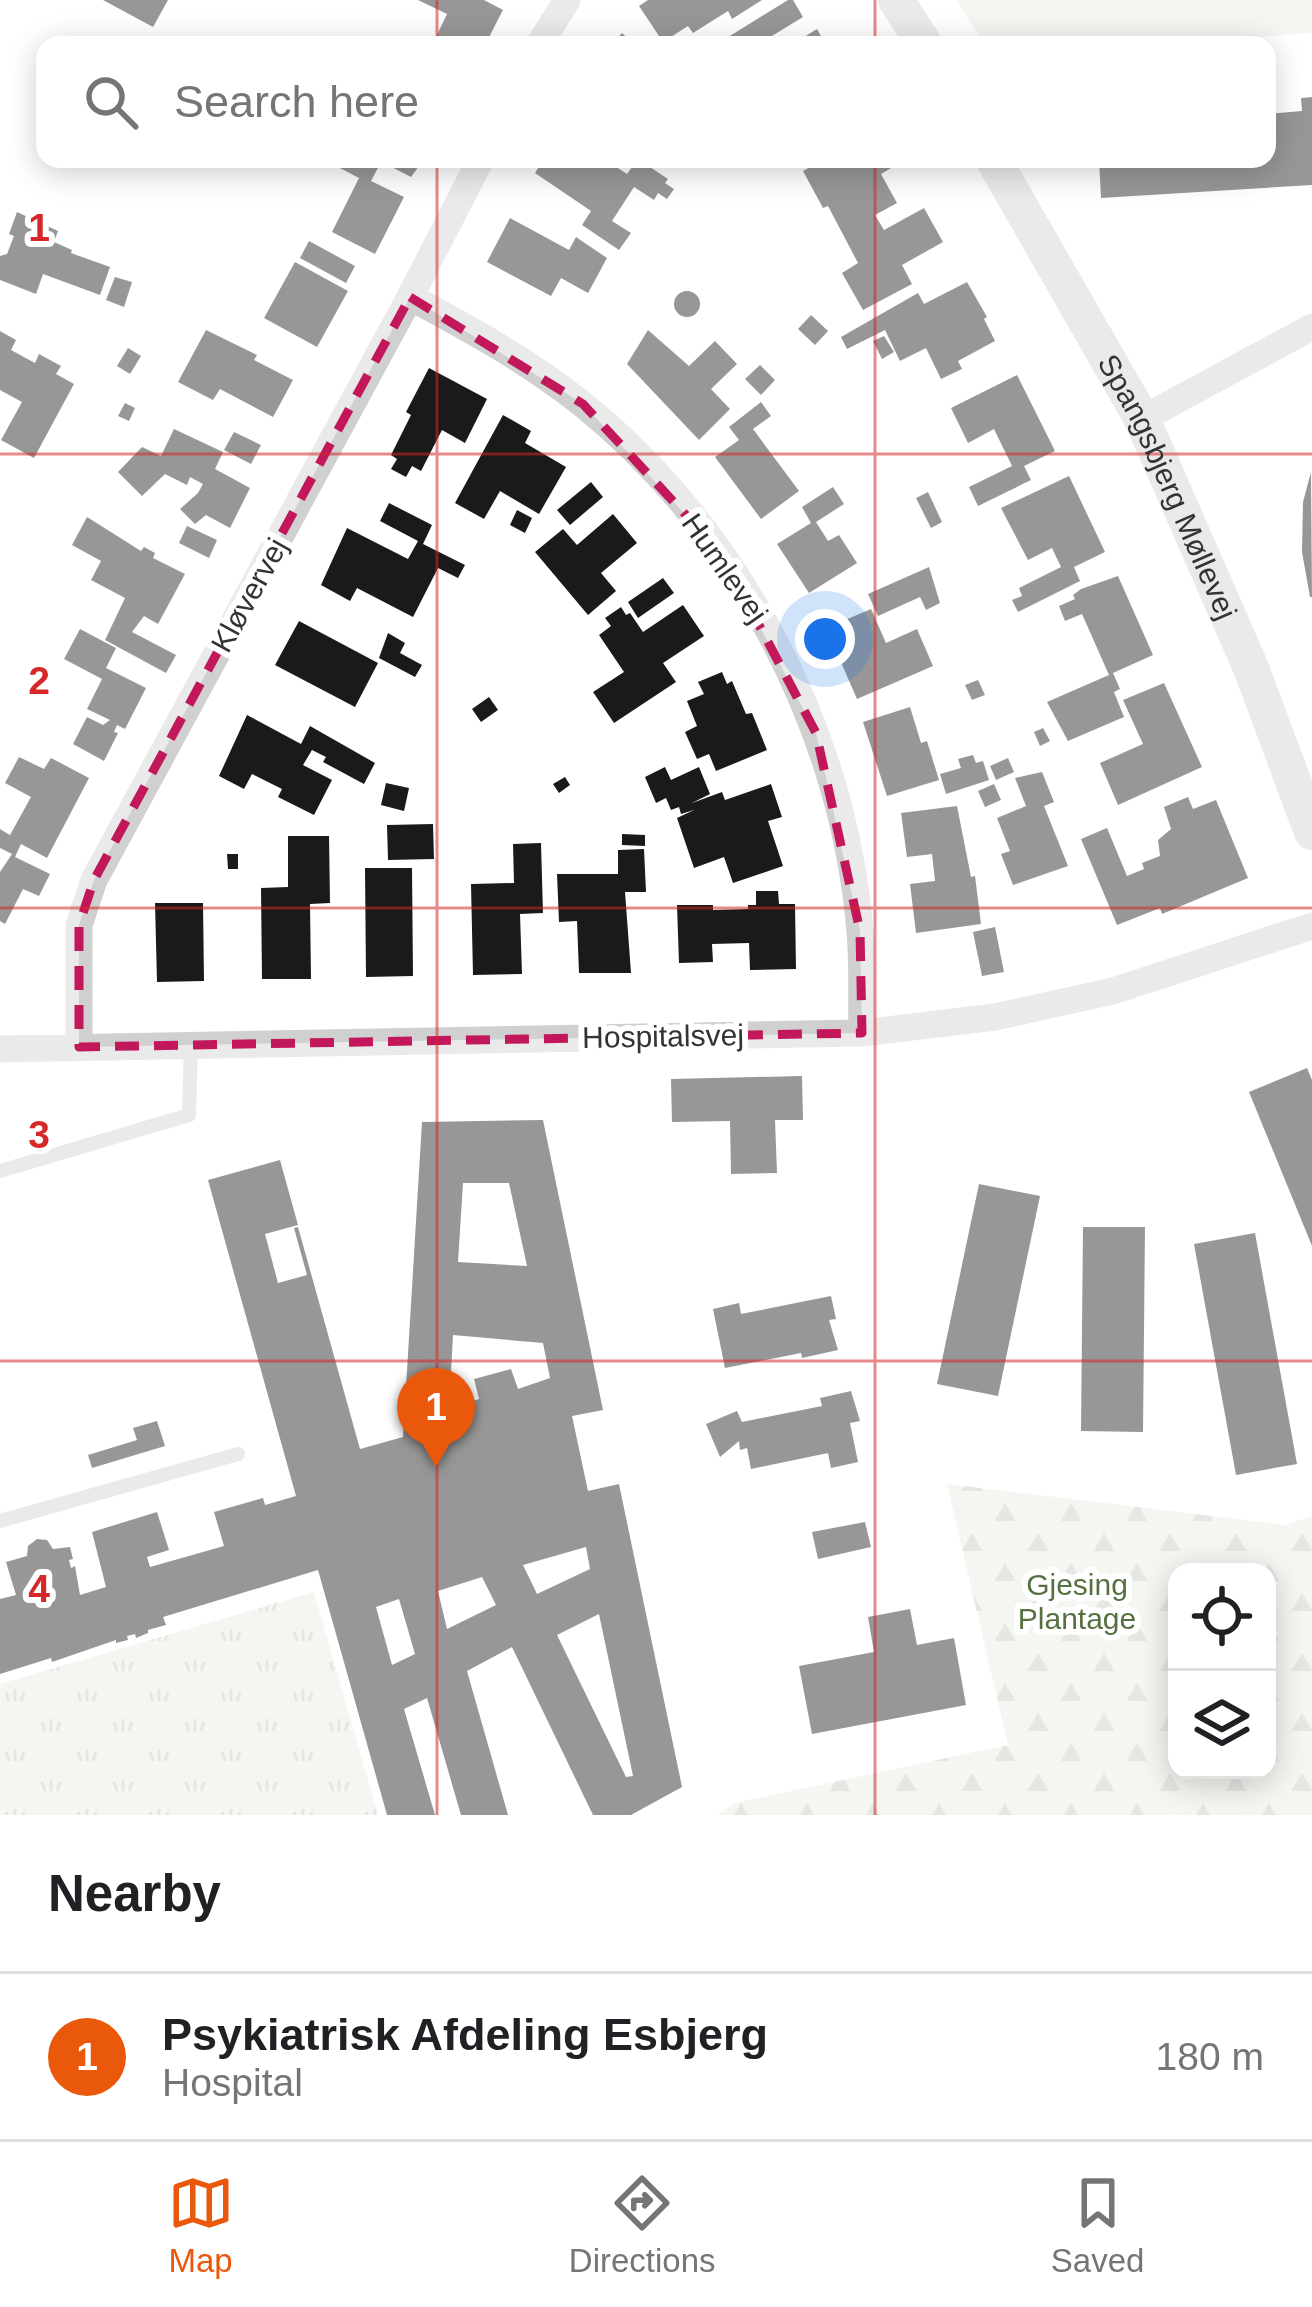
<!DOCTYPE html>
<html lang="en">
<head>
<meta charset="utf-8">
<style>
  body { margin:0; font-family:Helvetica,sans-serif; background:#f2f2f2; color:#202124 }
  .controls { position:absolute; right:36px; bottom:36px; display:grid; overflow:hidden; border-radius:24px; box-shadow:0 6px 30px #0003 }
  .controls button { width:108px; height:108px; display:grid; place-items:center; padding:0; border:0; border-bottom:3px solid #e0e0e0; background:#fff; color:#202124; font:60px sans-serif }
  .you { position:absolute; left:825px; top:639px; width:42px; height:42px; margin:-30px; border:9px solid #fff; border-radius:50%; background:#1a73e8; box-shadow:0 0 0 18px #1a73e833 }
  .badge { display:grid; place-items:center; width:78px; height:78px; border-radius:50%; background:#ea580c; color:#fff; font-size:39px; font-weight:700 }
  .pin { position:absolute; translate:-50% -99px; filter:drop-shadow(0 3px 6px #0008) }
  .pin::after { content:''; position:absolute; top:63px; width:42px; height:36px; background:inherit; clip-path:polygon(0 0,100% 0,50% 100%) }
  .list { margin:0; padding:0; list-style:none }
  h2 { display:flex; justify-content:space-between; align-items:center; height:156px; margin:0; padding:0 48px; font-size:51px }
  h2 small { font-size:39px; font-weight:400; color:#757577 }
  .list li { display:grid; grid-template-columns:78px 1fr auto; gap:36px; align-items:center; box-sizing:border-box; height:168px; padding:0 48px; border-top:3px solid #e0e0e0 }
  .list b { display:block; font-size:45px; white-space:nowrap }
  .list p { margin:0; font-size:39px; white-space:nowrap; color:#757577 }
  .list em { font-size:39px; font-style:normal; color:#757577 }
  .icon { flex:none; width:66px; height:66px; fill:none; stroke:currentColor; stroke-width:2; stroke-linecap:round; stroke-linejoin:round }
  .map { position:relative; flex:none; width:1312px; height:1815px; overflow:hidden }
  .search { position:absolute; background:#fff; box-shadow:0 6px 30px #0003; left:36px; right:36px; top:36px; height:132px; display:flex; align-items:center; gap:30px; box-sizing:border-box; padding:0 42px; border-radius:24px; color:#757577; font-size:45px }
  .sheet { height:324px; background:#fff }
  nav { display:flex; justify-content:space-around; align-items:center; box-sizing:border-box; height:168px; border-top:3px solid #e0e0e0; background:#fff; font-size:33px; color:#757577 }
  nav a { display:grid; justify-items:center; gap:6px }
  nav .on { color:#ea580c }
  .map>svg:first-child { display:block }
  .grass { fill:#e6ecdf }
  .forest { fill:url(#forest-firs); fill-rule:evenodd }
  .park { fill:url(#park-tufts) }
  .building { fill:#1a1a1a; fill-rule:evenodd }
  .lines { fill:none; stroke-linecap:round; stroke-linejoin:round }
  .service { stroke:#d0d0d0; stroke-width:14 }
  .minor { stroke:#d0d0d0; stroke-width:27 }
  .tertiary { stroke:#d0d0d0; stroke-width:36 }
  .marked { fill:none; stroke:#c2185b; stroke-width:9; stroke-dasharray:24 15; stroke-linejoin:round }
  .grid { fill:none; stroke:#d62828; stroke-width:3; stroke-opacity:0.55 }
  .labels { text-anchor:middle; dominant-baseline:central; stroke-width:12; stroke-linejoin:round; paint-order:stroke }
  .street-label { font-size:30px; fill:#333; stroke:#fff }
  .park-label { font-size:30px; fill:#56703f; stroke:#fff }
  .grid-label { font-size:39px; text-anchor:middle; font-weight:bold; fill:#d62828; stroke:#fff; stroke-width:12; stroke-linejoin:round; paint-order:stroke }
</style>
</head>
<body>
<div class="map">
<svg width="1312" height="1815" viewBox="0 0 1312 1815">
  <defs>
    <pattern id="forest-firs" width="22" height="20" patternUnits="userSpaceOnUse" patternTransform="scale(3)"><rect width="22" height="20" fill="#e6ecdf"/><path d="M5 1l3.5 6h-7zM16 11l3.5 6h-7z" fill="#c6cbc0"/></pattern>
    <pattern id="park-tufts" width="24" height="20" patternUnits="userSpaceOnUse" patternTransform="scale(3)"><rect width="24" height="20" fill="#e6ecdf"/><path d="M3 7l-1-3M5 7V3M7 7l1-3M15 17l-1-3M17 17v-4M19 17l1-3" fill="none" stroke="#c6cbc0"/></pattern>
  </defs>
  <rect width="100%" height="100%" fill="#fff"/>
  <path class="grass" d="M956,0h356v33l-162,12h-165z"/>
  <path class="forest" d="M947,1484l339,41 26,-9v299h-595l18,-12 273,-58zM1177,1572h90v198h-90z"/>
  <path class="park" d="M314,1592l64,223h-378v-131z"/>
  <path class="building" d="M103,0h65l-15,27z
    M418,0h66l19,10 -18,35h-53l15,-31z
    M648,0h114l-30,19 -4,-8 -35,22 -5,-7 -25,16 -24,-36z
    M788,0h5l10,17 -36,22 4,6h-42l-4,-6z
    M817,29l9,16h-35z
    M622,33l13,12h-24z
    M1312,97v88l-211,13 -2,-39h168v-45l35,-3 -1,-13z
    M342,159h23l14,7 -8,15 33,16 -29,57 -43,-22 27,-54 -21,-11z
    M376,159h48l-13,18z
    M544,159h60l23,15 11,-15 30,20 -3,4 9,6 -7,10 -9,-6 -4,7 -20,-13 -22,34 19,12 -12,17 -37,-25 9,-14 -56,-38z
    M824,159h72l2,5 -17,10 16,29 -22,12 9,15 40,-22 19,34 -41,23 10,19 -49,26 -21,-37 16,-10 -30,-57 -5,2 -20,-37z
    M17,212l41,19 -4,11 18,8 -1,3 39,14 -10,28 -57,-21 -7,20 -36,-14v-24l7,-2 7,-18 -5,-2z
    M510,218l59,32 7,-13 31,21 -19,35 -27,-15 -10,18 -64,-34z
    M309,241l46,25 -9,17 -46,-25z
    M295,262l53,29 -31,56 -53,-29z
    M115,277l17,5 -8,25 -18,-7z
    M967,282l20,35 -3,2 11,22 -37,20 4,8 -21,10 -15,-31 -26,13 -15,-31 -38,19 -6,-12 77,-44 6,11z
    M674 304a13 13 0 1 1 26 0a13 13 0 1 1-26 0Z
    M811,315l17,16 -13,14 -17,-16z
    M206,330l51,25 -3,5 39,20 -20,37 -53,-28 -7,11 -35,-18z
    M648,330l41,36 26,-25 22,23 -26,25 19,20 -31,31 -72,-76z
    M0,331l16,9 -5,10 24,13 4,-9 22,12 -5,8 18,10 -40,74 -33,-18 21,-38 -22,-12z
    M884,336l10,16 -12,7 -9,-18z
    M128,348l13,8 -11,18 -13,-8z
    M760,365l15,15 -14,15 -16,-16z
    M429,368l58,31 -22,44 -23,-13 -21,41 -9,-5 -6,11 -15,-8 6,-10 -6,-4 20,-40 -5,-3z
    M1017,375l38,76 -31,15 7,14 -53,26 -9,-19 43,-21 -18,-37 -26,14 -17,-35z
    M761,402l10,14 -18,13 46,62 -38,28 -46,-62 24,-17 -10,-13z
    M125,403l10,5 -6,13 -11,-5z
    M503,415l28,16 -6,12 41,24 -27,47 -39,-23 -16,28 -29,-16z
    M174,429l49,23 -8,17 35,19 -20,40 -24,-13 -11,9 -15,-15 18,-16 5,-9 -13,-7 -3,8 -22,-11 -23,22 -24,-24 24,-25 19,9z
    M234,432l27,13 -10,19 -27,-14z
    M1311,472l1,125h-2l-8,-45 1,-50z
    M1069,476l36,76 -31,15 6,14 -62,31 -6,-12 10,-4 -3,-8 42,-21 -9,-19 -24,12 -27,-52z
    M591,482l12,15 -33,28 -13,-15z
    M833,487l11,17 -28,18 12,19 11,-6 18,28 -48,30 -32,-49 34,-21 -9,-16z
    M928,492l14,30 -11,6 -15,-30z
    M389,503l43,22 -9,19 42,21 -7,13 -20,-10 -25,49 -56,-29 -7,13 -29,-16 26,-57 61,31 10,-18 -38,-20z
    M517,510l15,8 -7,15 -15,-8z
    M613,514l24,29 -36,30 15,18 -28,24 -53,-63 28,-23 14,16z
    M87,517l54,34 3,-4 11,6 -2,5 32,16 -27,50 -14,-8 -12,16 44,23 -10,18 -61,-33 20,-42 -34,-18 10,-19 -29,-16z
    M187,526l30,14 -8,18 -30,-15z
    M929,567l11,36 -14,7 -6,-13 -42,19 -10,-22z
    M1118,576l35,79 -40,18 7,16 -6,3 10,25 -56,24 -21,-39 62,-27 -27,-61 -17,7 -6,-15 16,-7 -2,-4 8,-6z
    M663,578l11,15 -36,25 -10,-16z
    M683,605l21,31 -41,27 13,19 -62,41 -21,-31 31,-20 -25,-37 12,-9 -6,-8 16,-11 5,8 4,-2 13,19z
    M871,609l15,34 31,-14 16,37 -76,33 -31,-71z
    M299,621l79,42 -23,44 -80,-42z
    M80,629l36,19 -10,20 40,20 -21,41 -8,-4 -3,7 4,1 -14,28 -31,-17 14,-27 16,8 7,-5 -23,-11 15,-30 -38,-20z
    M388,633l17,10 -5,10 22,12 -7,12 -36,-19z
    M722,672l5,12 5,-3 14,33 6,-1 15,37 -51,21 -7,-17 -12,5 -12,-27 12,-6 -10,-25 17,-7 -6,-12z
    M978,680l7,15 -13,5 -7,-15z
    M1164,683l38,84 -84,38 -18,-42 43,-19 -20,-44z
    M489,697l9,13 -17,12 -9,-13z
    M910,707l11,36 6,-2 12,39 -52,16 -24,-74z
    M247,715l54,29 9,-18 65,37 -11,21 -41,-22 3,-5 -14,-7 -9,15 29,15 -18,35 -36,-18 4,-8 -30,-15 -8,15 -25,-13z
    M1043,728l7,13 -10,5 -6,-14z
    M973,755l3,8 7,-2 6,19 -43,14 -6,-20 21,-6 -3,-9z
    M19,757l25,12 7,-11 38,20 -42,80 -26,-14 -6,13 35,17 -11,22 -16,-7 -18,35 -5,-3v-49l12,-18 -12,-6v-19l10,6 21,-38 -26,-14z
    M1008,758l6,14 -18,8 -6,-14z
    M665,767l6,13 28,-13 11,27 -18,9 30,-11 3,8 46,-16 11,33 -14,4 15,45 -50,17 -9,-26 -30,11 -17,-50 17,-8 -13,4 -2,-7 -8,3 -5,-12 -10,5 -11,-26z
    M1042,772l12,30 -10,4 24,60 -55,19 -12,-31 9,-3 -13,-33 29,-12 -11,-28z
    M565,777l5,8 -11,8 -6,-9z
    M386,783l23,5 -5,23 -23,-6z
    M994,784l7,16 -16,7 -7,-16z
    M1188,797l5,12 23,-9 32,78 -86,36 -2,-6 -43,17 -36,-86 26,-11 20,48 17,-7 -2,-6 18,-7 -2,-16 13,-11 -7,-22z
    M957,806l14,71 4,-1 6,48 -65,9 -6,-49 25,-3 -3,-27 -25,3 -6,-44z
    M433,824l1,35 -46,1 -1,-35z
    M622,834l23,1v11l-23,-1z
    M288,836h41l1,67 -20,1 1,75h-49l-1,-91 27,-1z
    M541,843l2,70 -23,1 2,60 -49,1 -2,-91 43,-1 -1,-39z
    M644,849l2,43h-21l6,81h-52l-2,-52 -18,1 -2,-48h61v-24z
    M227,854h11v15h-10z
    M365,868h47l1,108 -47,1z
    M756,891h22l1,13h16l1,65 -46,1 -1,-27 -37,1 1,18 -34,1 -2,-58h36v5l35,-1v-4h8z
    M155,903h48l1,78 -47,1z
    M995,927l9,45 -22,4 -9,-44z
    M1307,1068l5,12v166l-63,-154z
    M802,1076l1,44h-28l2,53 -46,1 -1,-53 -58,1 -1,-43z
    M543,1120l60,290 -31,6 16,75 31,-7 63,303 -51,28h-38l-81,-168 -45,24 41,144h-47l-34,-117 -23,11 31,106h-48l-69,-245 -155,47 3,8 -18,5v3l-12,5 -1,-4 -8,2 1,4 -12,3v-3l-64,22 -1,-4 -51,16v-75l16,-4 -10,-33 21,-6 1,-10 9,-7 10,1 6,9 17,-2 3,12 -4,1 2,8 4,-2 5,29 26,-8 -14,-55 65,-20 12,38 -22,7 3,10 74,-21 -10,-34 49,-14 2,7 31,-9 -88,-316 72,-20 18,65 -33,9 13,49 29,-8 -13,-47 4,-1 62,222 43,-12 19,-315zM463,1183h46l18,83 -69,-4zM453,1335l90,8 7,35 -32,11 -7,-20 -37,10 5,20 -30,10zM586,1547l4,22 -53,25 -14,-29zM482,1577l14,28 -49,24 -9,-38zM399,1599l16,55 -23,11 -16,-58zM599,1614l34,162 -7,1 -69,-142z
    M979,1184l61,12 -42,200 -61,-12z
    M1083,1227h62l-2,205 -62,-1z
    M1255,1233l42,231 -61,11 -42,-231z
    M831,1296l5,23 -7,1 9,30 -36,8 -1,-5 -76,15 -12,-59 26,-6 2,11z
    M851,1391l9,30 -10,2 8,39 -27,6 -3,-15 -77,16 -4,-21 -7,2 -1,-9 -19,16 -14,-33 31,-13 5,11 80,-16 -2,-8z
    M157,1421l8,25 -73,22 -4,-13 49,-15 -4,-12z
    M865,1522l6,25 -53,12 -6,-27z
    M910,1609l7,36 37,-7 12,67 -154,29 -13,-68 75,-14 -6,-35z"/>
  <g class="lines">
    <path class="service" d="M0,1171l189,-56 2,-71
      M0,1521l238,-67"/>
    <path class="minor" d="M539,45l28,-45
      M410,297c60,32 118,64 171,106 158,127 263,328 279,529 3,33 1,67 2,101
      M1142,419l170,-92
      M79,1047v-122l15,-45 316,-583 71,-138
      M0,1049l862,-16 133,-16 118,-26 199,-65"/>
    <g class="tertiary">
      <path d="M896,0l29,45"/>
      <path id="s1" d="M993,159l149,260 109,249 61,164"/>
    </g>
  </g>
  <path d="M0 0H1312V1815H0ZM410,297l173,107 138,149 95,180 44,198 2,102 -783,14v-122l15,-45z" fill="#fff" fill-opacity=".55" fill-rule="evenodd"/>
  <path class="marked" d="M410,297l173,107 138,149 95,180 44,198 2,102 -783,14v-122l15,-45z"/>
  <path class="grid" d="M437,0v45M875,0v45M437,159v1656M875,159v1656M0,454h1312M0,908h1312M0,1361h1312"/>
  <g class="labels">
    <g class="street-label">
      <text stroke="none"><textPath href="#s1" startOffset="372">Spangsbjerg Møllevej</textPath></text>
      <text transform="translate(725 568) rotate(55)">Humlevej</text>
      <text transform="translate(249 595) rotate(-61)">Kløvervej</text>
      <text transform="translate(663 1036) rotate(-1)">Hospitalsvej</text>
    </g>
    <g class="park-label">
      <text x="1077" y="1584">Gjesing<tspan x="1077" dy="34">Plantage</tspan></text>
    </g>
  </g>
  <g class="grid-label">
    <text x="39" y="241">1</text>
    <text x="39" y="694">2</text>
    <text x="39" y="1148">3</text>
    <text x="39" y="1602">4</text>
  </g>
</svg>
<div class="controls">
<button><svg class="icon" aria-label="locate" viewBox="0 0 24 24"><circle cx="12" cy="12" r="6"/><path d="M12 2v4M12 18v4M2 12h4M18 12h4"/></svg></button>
<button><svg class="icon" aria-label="layers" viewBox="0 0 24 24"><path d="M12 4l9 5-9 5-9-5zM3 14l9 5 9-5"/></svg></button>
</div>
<div class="you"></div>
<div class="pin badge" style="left:436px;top:1467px">1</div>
<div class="search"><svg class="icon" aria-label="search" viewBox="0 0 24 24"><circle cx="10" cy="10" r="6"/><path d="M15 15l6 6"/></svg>Search here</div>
</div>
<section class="sheet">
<h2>Nearby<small></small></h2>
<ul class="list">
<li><span class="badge">1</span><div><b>Psykiatrisk Afdeling Esbjerg</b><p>Hospital</p></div><em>180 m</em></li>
</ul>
</section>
<nav>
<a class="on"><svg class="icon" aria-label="map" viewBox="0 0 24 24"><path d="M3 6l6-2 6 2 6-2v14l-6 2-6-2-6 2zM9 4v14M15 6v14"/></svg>Map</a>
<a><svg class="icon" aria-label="directions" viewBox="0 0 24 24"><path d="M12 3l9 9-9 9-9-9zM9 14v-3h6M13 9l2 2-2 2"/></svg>Directions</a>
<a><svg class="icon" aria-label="saved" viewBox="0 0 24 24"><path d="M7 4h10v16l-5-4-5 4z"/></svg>Saved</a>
</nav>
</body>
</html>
